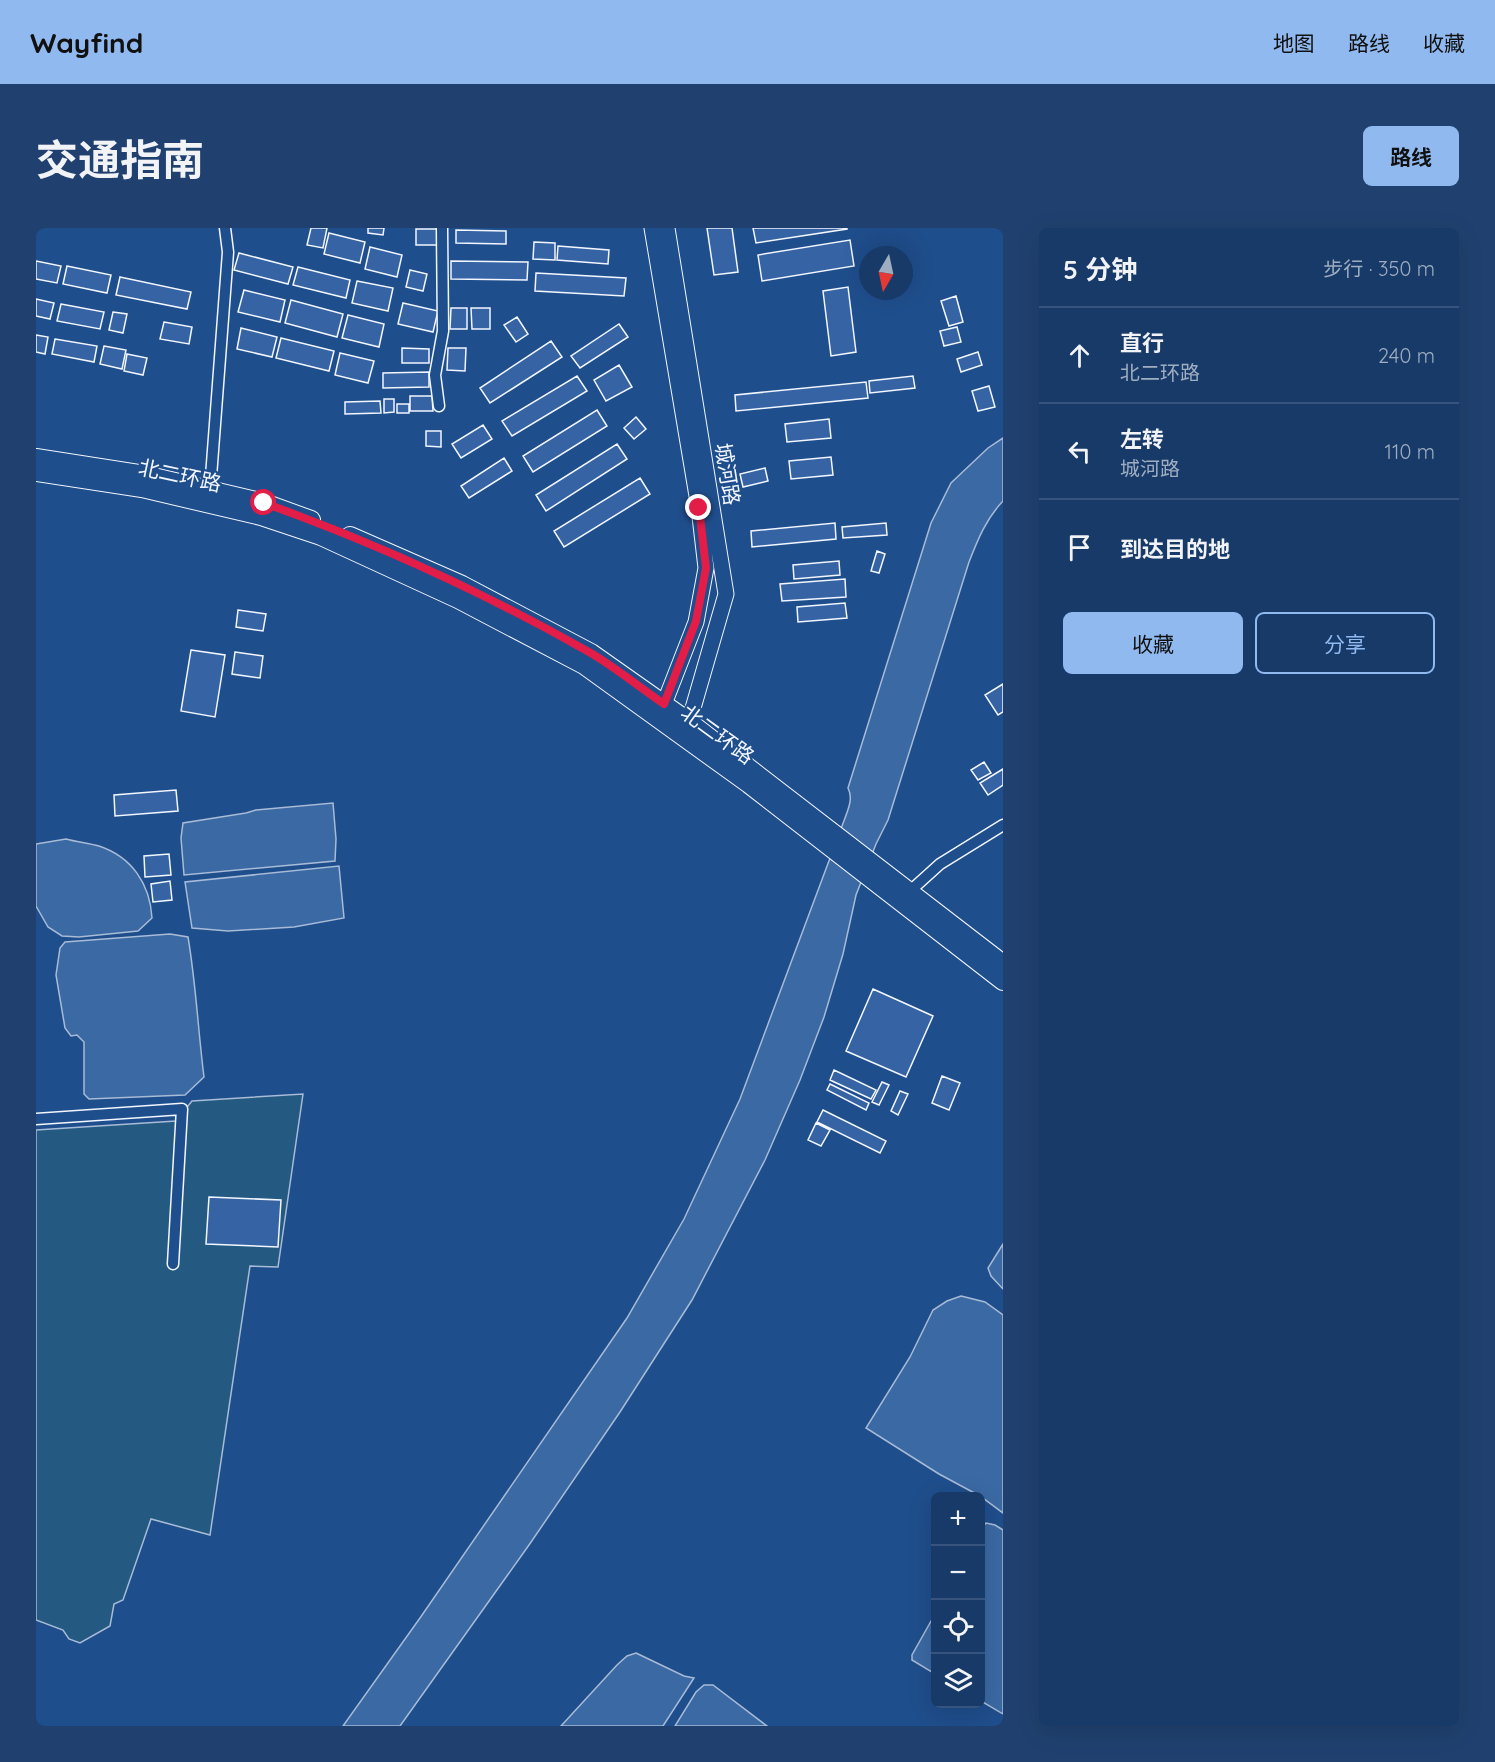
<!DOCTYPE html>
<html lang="zh">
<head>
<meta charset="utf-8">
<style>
  body { margin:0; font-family:Quicksand,"Noto Sans SC",sans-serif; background:#20416f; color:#f1f3f6 }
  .controls { position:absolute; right:18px; bottom:18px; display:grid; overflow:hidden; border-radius:9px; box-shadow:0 6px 24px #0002 }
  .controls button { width:54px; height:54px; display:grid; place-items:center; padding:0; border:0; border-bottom:2px solid #36547d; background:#173a69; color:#f1f3f6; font:30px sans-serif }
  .compass { position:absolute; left:823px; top:18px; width:54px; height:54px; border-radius:50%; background:#173a69; box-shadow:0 6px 24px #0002; rotate:189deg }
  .stop { position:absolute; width:18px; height:18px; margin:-14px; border:4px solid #e11d48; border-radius:50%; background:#fff }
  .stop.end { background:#e11d48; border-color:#fff; box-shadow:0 2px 6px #0008 }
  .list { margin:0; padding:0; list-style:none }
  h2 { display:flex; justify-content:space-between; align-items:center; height:78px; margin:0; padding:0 24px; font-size:26px }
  h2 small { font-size:20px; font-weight:400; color:#9eadc0 }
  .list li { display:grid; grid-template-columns:39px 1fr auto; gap:18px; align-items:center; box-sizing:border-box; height:96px; padding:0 24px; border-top:2px solid #36547d }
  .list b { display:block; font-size:22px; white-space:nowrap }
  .list p { margin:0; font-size:20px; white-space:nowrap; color:#9eadc0 }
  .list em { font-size:20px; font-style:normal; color:#9eadc0 }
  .actions { display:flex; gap:12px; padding:18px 24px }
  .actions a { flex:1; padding:14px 0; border:2px solid #90b9f0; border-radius:9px; text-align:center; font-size:21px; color:#90b9f0 }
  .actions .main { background:#90b9f0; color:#111 }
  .icon { flex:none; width:33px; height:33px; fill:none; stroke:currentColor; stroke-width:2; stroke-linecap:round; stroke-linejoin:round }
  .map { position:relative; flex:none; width:967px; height:1498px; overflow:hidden; border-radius:9px }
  header { display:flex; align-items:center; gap:36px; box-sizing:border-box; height:84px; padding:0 30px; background:#90b9f0; color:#111 }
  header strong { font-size:28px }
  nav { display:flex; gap:33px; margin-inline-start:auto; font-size:21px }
  .intro { display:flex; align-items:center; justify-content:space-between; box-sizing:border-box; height:144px; padding:0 36px }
  h1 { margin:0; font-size:42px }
  .button { padding:15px 27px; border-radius:9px; background:#90b9f0; color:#111; font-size:21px; font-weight:700 }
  main { display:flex; gap:36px; padding:0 36px }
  aside { flex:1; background:#173a69; border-radius:9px; box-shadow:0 6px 24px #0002 }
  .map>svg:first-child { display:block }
  .green { fill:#245a82; stroke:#a8bbd7; stroke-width:1.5 }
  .water { fill:#3b69a3; stroke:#a8bbd7; stroke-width:1.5 }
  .building { fill:#3563a3; stroke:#f2f6ff; stroke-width:1.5 }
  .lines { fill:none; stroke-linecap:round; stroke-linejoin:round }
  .street-casing { stroke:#f2f6ff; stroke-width:13 }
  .secondary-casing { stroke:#f2f6ff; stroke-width:17 }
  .primary-casing { stroke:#f2f6ff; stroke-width:20 }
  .street { stroke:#1f4e8c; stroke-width:10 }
  .secondary { stroke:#1f4e8c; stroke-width:15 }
  .primary { stroke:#1f4e8c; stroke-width:18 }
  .route { stroke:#e11d48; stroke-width:8 }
  .labels { text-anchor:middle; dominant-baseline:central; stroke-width:4.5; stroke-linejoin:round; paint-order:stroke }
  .street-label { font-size:21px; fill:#f2f6ff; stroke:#1f4e8c }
</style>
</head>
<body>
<header>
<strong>Wayfind</strong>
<nav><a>地图</a><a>路线</a><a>收藏</a></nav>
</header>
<div class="intro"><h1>交通指南</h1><a class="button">路线</a></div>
<main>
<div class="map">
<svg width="967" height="1498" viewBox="0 0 967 1498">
  <rect width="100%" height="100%" fill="#1f4e8c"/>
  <path class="green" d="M267,866l-25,173 -28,-1 -40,269 -59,-16 -28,81 -9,4 -4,22 -30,17 -11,-4 -6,-9 -27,-10v-490l140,-9 16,-20z"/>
  <path class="water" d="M967,210v63c-17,18 -25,38 -34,61l-81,258 -12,24 -20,51 -13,59 -19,63 -24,63 -35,80 -73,140 -72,112 -91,133 -129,181h-57l77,-108 207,-300 57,-99 56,-120 105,-281c4,-11 8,-20 3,-30l83,-265 20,-40 37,-35z
    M297,575l3,36 -1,22 -151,14 -3,-37 2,-15 63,-10 10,-3z
    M30,611c11,3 22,4 33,7 33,11 51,38 53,72l-14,13 -59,6 -17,-1 -14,-9 -12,-21v-62z
    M303,638l5,52 -50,9 -66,4 -36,-3 -7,-46z
    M134,706l18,3c8,47 10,93 16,140l-19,18 -96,4 -5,-5v-52l-7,-7 -6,1 -6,-8 -9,-53 4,-27 5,-6z
    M967,1016v45l-12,-13 -3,-8z
    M925,1068l24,6 18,13v198l-23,-17 -41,-22 -73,-46 44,-71 23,-47 14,-9z
    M950,1295l9,2 8,5v184l-22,-13 -1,-171z
    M899,1386v60l-23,-14v-5z
    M600,1425l48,23 10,2 -31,48h-102l56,-61 10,-9z
    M668,1457h9l54,41h-92l21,-34z"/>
  <path class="building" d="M275,0h16l-4,20 -16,-3z
    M332,0h16l-1,7 -15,-2z
    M671,0h25l6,44 -24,3z
    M717,0h94v1l-91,14z
    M380,1h21v16h-21z
    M420,2l50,1v13l-50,-1z
    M293,5l36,9 -5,21 -36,-9z
    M814,12l4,26 -92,15 -4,-26z
    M498,14l21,1v17l-22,-1z
    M522,18l51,4 -1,14 -51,-4z
    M334,19l32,8 -5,22 -32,-8z
    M203,25l54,14 -5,17 -54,-14z
    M0,33l25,5 -4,17 -21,-4z
    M415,33l77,1 -1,18 -76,-1z
    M31,38l44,9 -4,18 -44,-9z
    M262,39l52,13 -4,18 -53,-13z
    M374,42l17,4 -4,17 -17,-4z
    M500,45l90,5 -2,18 -89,-5z
    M84,49l71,15 -4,17 -71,-14z
    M321,53l36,7 -5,23 -36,-8z
    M812,59l8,65 -25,4 -8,-65z
    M208,62l41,10 -5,22 -42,-10z
    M920,68l7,26 -14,4 -8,-25z
    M0,71l18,4 -4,16 -14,-3z
    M255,72l52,14 -6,23 -52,-14z
    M367,75l35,8 -5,21 -35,-8z
    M25,76l43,8 -4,17 -43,-8z
    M415,80h16v21h-17z
    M435,80h19v21h-18z
    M77,84l14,2 -4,19 -14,-3z
    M312,87l36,9 -5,23 -37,-9z
    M481,89l11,17 -12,8 -12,-17z
    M128,94l28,5 -3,17 -29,-5z
    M583,96l9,13 -48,31 -9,-12z
    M921,99l4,15 -17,4 -4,-15z
    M205,100l36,9 -5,20 -35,-8z
    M0,107l12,2 -3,17 -9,-2z
    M245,110l53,13 -5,20 -53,-13z
    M19,111l42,7 -3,16 -42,-8z
    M515,113l11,16 -72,46 -10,-15z
    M68,118l22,4 -4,19 -22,-5z
    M366,120l27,1v14h-27z
    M412,120h18l-1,23 -18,-1z
    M942,124l4,13 -21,7 -4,-13z
    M304,125l34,8 -6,22 -33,-8z
    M91,126l20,4 -4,17 -19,-4z
    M583,137l13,22 -26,14 -12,-21z
    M393,144v15l-46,1v-15z
    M541,148l10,15 -75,45 -10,-15z
    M877,148l2,12 -45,5 -1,-12z
    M830,154l2,16 -132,13 -1,-16z
    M953,158l6,21 -17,4 -6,-20z
    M374,168h22l1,15h-23z
    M348,171h10v13l-10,1z
    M344,173l1,12 -36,1v-12z
    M361,176h12v9h-12z
    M561,182l10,16 -74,46 -10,-16z
    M600,189l10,12 -12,10 -10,-11z
    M793,191l2,19 -44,4 -2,-18z
    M447,197l9,14 -31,19 -9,-14z
    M390,203h15v16l-15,-1z
    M581,216l10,15 -81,52 -10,-16z
    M795,229l2,18 -42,4 -2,-18z
    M468,230l8,13 -43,27 -8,-12z
    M729,240l3,13 -25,6 -3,-13z
    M604,250l10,16 -86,53 -10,-16z
    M799,295l1,16 -84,8 -1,-16z
    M850,295l1,12 -44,3 -1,-11z
    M841,323l8,3 -6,19 -8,-2z
    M803,333l1,14 -46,4 -1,-14z
    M809,351l1,18 -64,4 -2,-17z
    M809,375l2,15 -49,4 -1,-15z
    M202,382l28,4 -3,17 -27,-4z
    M155,422l34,5 -10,62 -34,-6z
    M199,424l28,4 -3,22 -28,-4z
    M967,456v28l-5,3 -13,-20z
    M948,534l7,11 -13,7 -7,-10z
    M967,541v16l-15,10 -8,-12z
    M140,562l2,21 -63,5 -1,-21z
    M133,626l2,21 -26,2 -1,-21z
    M134,653l2,19 -19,2 -2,-18z
    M837,761l60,27 -27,61 -60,-26z
    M798,842l42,20 -5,9 -41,-19z
    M906,848l18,7 -11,27 -17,-7z
    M846,854l7,3 -10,20 -7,-3z
    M794,856l39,19 -3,7 -39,-20z
    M864,863l8,3 -10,21 -7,-4z
    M787,882l63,31 -6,12 -63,-31z
    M780,895l14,7 -9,16 -13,-6z
    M173,969l72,3 -3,47 -72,-3z"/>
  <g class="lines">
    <defs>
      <path id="street" d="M403,178l-4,-31 8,-44 -1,-103
        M174,262l18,-238 -3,-24
        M873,664l31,-28 63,-39
        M0,891l146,-10 -9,155"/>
      <path id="secondary" d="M616,0l47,280 7,60 -10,54 -32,82
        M631,0l59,366 -37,128"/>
      <path id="primary" d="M0,230l109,17 119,28 47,17
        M0,244l106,16 119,28 60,20 137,63 126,66 165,119 254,197
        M314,308l112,49 129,68 98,69 314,242"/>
    </defs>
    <use href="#street" class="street-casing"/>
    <use href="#secondary" class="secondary-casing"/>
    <use href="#primary" class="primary-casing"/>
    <use href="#street" class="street"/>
    <use href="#secondary" class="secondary"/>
    <use href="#primary" class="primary"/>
  </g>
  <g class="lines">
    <path class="route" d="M228,275c112,40 221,90 325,149 26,15 50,35 75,52l32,-83 10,-53 -7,-60"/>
  </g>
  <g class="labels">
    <g class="street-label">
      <text transform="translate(692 246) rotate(81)">城河路</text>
      <text transform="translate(144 247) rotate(12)">北二环路</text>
      <text transform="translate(682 506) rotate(36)">北二环路</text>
    </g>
  </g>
</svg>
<div class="controls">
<button>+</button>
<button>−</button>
<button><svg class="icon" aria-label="locate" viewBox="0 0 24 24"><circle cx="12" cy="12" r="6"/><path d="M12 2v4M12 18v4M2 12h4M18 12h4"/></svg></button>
<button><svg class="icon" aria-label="layers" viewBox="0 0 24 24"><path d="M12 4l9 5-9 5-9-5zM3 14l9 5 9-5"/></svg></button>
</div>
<svg class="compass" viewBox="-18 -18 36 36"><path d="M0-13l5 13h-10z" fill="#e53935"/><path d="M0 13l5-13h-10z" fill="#9eadc0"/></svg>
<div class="stop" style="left:228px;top:275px"></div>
<div class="stop end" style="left:663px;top:280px"></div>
</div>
<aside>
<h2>5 分钟<small>步行 · 350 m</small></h2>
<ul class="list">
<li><svg class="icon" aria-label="ahead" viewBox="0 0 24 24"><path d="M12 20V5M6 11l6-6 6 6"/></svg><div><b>直行</b><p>北二环路</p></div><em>240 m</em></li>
<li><svg class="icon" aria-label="left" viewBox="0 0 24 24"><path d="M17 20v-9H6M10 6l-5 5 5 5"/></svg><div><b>左转</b><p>城河路</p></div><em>110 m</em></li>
<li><svg class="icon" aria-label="arrive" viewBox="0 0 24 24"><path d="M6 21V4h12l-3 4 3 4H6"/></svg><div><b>到达目的地</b></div></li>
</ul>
<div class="actions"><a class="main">收藏</a><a>分享</a></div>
</aside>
</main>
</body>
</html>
